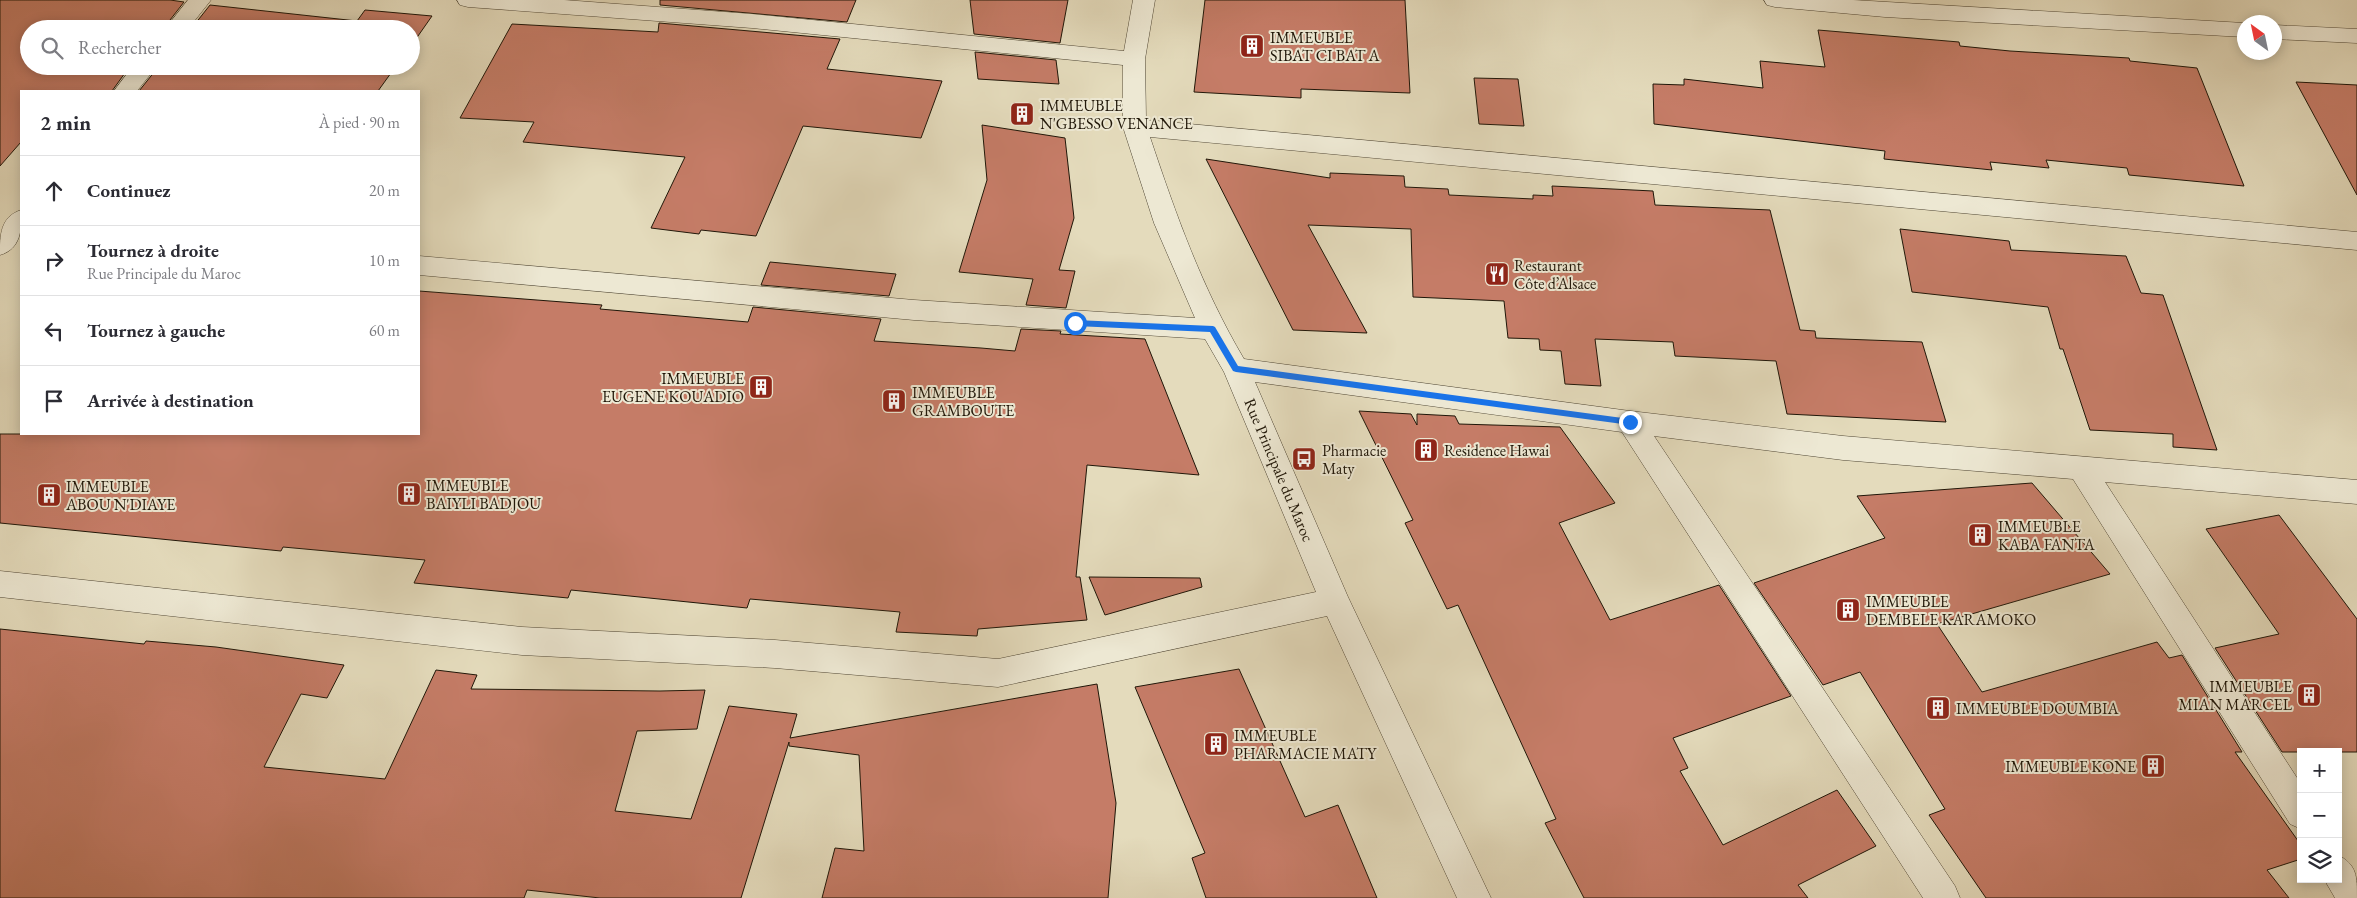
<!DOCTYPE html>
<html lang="fr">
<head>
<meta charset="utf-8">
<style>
  body { margin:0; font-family:"EB Garamond",serif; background:#f7f7f7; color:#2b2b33 }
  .controls { position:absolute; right:15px; bottom:15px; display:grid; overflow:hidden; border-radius:0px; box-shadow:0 2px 12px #0003 }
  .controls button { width:45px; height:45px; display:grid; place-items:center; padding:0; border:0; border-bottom:1px solid #e1e1e2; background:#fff; color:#2b2b33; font:25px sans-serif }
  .compass { position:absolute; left:2237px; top:15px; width:45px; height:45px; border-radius:50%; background:#fff; box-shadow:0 2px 12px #0003; rotate:327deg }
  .stop { position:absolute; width:15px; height:15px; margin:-11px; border:4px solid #1a73e8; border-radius:50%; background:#fff }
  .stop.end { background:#1a73e8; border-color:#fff; box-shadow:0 1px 5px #0008 }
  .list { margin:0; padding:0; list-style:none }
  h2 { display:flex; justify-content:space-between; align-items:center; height:65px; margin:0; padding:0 20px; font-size:21px }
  h2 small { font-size:16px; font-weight:400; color:#7c7c81 }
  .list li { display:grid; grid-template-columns:32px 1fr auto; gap:15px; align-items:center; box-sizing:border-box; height:70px; padding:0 20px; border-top:1px solid #e1e1e2 }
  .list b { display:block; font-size:19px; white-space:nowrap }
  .list p { margin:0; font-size:16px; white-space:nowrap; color:#7c7c81 }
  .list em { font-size:16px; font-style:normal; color:#7c7c81 }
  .icon { flex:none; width:28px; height:28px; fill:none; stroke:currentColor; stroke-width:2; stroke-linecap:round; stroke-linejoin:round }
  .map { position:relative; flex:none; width:2357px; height:898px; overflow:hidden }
  .search { position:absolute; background:#fff; box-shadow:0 2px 12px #0003; left:20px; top:20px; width:400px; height:55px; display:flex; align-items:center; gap:12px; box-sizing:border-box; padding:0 18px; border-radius:28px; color:#7c7c81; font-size:19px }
  .panel { position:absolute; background:#fff; box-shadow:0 2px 12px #0003; left:20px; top:90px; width:400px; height:345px; border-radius:0px }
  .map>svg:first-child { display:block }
  .building { fill:#c57c67; stroke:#1f1608 }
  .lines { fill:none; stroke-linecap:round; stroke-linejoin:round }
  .minor-casing { stroke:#504735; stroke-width:1 }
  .minor { fill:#ede8d3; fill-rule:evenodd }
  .route { fill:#1a73e8 }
  .labels { text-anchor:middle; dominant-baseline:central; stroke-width:4; stroke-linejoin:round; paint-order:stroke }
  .poi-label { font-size:16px; fill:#1f1608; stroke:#ede8d3; text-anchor:start }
  .street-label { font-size:16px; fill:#1f1608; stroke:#ede8d3 }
</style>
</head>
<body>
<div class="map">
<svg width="2357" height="898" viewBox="0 0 2357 898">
  <rect width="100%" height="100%" fill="#e4dbbc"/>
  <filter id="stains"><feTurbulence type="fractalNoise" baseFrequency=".004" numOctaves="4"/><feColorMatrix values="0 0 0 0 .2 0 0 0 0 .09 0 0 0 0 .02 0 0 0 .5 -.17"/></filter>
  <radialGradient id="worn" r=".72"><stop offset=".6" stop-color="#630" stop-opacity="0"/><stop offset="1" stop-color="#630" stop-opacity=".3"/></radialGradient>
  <path class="building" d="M0,0h170l14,2 -21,27h-134v37h101l-18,25h-91v51l-21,24z
    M660,0h196l-9,22 -187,-17z
    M970,0h98l-8,43 -86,-9z
    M1205,0h200l5,93 -109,-4v9l-107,-6z
    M210,5l147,16 8,-11 67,6 -21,30v-17h-220z
    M659,23l181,16 -13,30 115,12 -21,57 -118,-12 -47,110 -55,-6 -2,4 -48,-6 34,-71 -162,-15 11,-20 -74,-4 52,-94 146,8z
    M1818,30l141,12 1,4 50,5 119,7 1,3 67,7 47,118 -115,-11 -2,-7 -81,-8 3,8 -59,-6 2,8 -108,-11 1,-8 -231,-27 -1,-40 31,1v-6l79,9 -3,-27 65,6z
    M975,52l81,8 3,24 -81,-5z
    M159,66h237l-18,25h-239z
    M1474,78l44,1 6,47 -45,-2z
    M2296,82l61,3v110z
    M982,125l83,13 9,80 -15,52 16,1 -9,37 -40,-3 7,-26 -74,-7 28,-92z
    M1206,159l124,19v-5l74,3 1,11 43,2 1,6 84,4v-4l20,1 -1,-10 101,5 2,14 115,5 30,120 15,1 1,7 106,4 24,80 -159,-8 -11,-53 -101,-5 -2,-14 -78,-3 6,47 -36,-2 -4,-33 -21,-1 -1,-11 -31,-1 -4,-37 -91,-4 -2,-68 -103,-4 59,108 -74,-3z
    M1900,229l109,12 2,9 115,6 15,37 22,2 54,155 -44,-3v-13l-83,-4 -27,-81h-3l-12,-42 -136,-15z
    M770,262l126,12 -7,22 -128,-11z
    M419,291l183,14 -2,4 148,13 5,-15 128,12 -7,22 107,7 34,3 6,-22 40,2 -1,3 85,5 54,136 -112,-10 -11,112h4l7,43 -109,9 -1,7 -81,-4 4,-20 -150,-13 -3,9 -176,-18 -3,8 -154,-15 11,-23 -142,-13 -2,4 -281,-28v-89h419z
    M1359,411l52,3 6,11v-11l38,2 4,8 101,3 55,76 -56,20 51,97 109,-35 72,111 -118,42 15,30 -8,3 43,74 114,-55 39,56 -78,39 10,13h-224l-39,-75 11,-4 -98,-214 -11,4 -42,-86 8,-3z
    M2032,483l78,91 -173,50 45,68 175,-50 12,16 13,-3 60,97h-7l66,93v14l-34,11 22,28h-303l-57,-83 16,-6 -85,-137 -37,13 -69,-102 131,-45 -28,-42z
    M2279,515l78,104v133h-75l-67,-104 64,-14 -73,-105z
    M1089,577l111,1 2,9 -97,28z
    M0,629l144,15 2,-3 70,6 128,18 -17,33 -26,-4 -37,73 121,12 51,-109 41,5 -6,14 189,2 45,-1 -8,39 -60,2 -22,80 76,8 38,-113 68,8 -7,24 307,-54 19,119 -8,95h-286l13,-50 29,3 -5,-96 -70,-9v-4l-48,156h-141l-73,-8 -3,8h-524z
    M1239,669l66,148 33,-12 39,93h-171l-14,-40 13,-5 -70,-166z"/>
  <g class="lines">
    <defs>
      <path id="minor" d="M188,0h23l-23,29h-23z
        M457,0h107l188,14 372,37 9,-51h22l-10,59 1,61 1211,112v18l-1207,-113c26,78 52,151 94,222l386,52 213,25 514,44v24l-252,-22 196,302v45l-11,-5 -217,-345 -230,-19 -189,-24 301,450 5,12h-37l-301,-466 -367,-50 93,215 143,301h-34l-130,-282 -329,71 -223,-19 -253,-13 -522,-58v-26l522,56 253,13 223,19 318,-67 -92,-220 -19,-33 -291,-19 -495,-45v-19l495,44 281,18 -41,-95 -31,-96v-62l-371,-37 -284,-21 -8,-2z
        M1764,0h89l391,23v14l-359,-20 -110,-10 -8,-2z
        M2274,25l83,4v14l-83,-4z
        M133,66h24l-20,25h-23z
        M21,210c1,19 0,39 -21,45 0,-20 0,-38 21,-45z
        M2338,855c19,10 19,21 19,43h-22l-11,-19h14z"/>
    </defs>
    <use href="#minor" class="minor-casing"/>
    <use href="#minor" class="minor"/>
  </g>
  <path class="route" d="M1075,320l138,6 2,1 23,39 392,53 4,3 -4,3 -394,-53 -3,-1 -23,-39 -135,-6 -4,-3z"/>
  <defs>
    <symbol id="building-square" viewBox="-11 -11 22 22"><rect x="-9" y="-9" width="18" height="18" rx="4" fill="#8f2418" stroke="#ede8d3"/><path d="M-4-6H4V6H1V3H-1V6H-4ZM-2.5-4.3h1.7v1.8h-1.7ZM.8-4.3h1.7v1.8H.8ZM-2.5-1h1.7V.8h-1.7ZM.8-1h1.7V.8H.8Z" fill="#fff"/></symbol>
    <symbol id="restaurant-square" viewBox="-11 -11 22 22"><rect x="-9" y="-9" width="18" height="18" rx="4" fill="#8f2418" stroke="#ede8d3"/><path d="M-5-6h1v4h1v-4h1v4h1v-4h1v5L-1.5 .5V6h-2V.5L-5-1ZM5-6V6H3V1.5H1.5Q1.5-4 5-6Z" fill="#fff"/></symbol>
    <symbol id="bus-square" viewBox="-11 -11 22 22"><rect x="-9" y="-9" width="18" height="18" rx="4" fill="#8f2418" stroke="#ede8d3"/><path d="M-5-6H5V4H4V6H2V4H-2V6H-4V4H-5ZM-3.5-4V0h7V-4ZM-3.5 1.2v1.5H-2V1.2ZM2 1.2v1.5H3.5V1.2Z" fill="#fff"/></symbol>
  </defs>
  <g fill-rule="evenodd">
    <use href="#building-square" x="1238" y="32" width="28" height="28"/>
    <use href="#building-square" x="1008" y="100" width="28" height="28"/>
    <use href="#restaurant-square" x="1483" y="260" width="28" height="28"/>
    <use href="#building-square" x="747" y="373" width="28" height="28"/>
    <use href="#building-square" x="880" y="387" width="28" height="28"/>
    <use href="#building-square" x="1412" y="436" width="28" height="28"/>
    <use href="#bus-square" x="1290" y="445" width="28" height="28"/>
    <use href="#building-square" x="395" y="480" width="28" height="28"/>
    <use href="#building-square" x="35" y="481" width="28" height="28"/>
    <use href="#building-square" x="1966" y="521" width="28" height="28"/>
    <use href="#building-square" x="1834" y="596" width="28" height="28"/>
    <use href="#building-square" x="2295" y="681" width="28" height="28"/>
    <use href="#building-square" x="1924" y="694" width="28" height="28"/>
    <use href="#building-square" x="1202" y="730" width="28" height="28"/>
    <use href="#building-square" x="2139" y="752" width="28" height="28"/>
  </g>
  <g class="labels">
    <g class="poi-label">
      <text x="1270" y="37">IMMEUBLE<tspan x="1270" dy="18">SIBAT CI BAT A</tspan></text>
      <text x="1040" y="105">IMMEUBLE<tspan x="1040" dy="18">N'GBESSO VENANCE</tspan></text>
      <text x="1514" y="265">Restaurant<tspan x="1514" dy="18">Côte d’Alsace</tspan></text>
      <text x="744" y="378" text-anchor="end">IMMEUBLE<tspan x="744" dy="18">EUGENE KOUADIO</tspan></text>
      <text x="912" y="392">IMMEUBLE<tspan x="912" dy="18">GRAMBOUTE</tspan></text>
      <text x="1322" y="450">Pharmacie<tspan x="1322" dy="18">Maty</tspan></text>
      <text x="1444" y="450">Residence Hawai</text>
      <text x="426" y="485">IMMEUBLE<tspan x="426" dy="18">BAIYLI BADJOU</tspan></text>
      <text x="66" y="486">IMMEUBLE<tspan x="66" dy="18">ABOU N'DIAYE</tspan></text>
      <text x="1998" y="526">IMMEUBLE<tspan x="1998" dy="18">KABA FANTA</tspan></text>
      <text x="1866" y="601">IMMEUBLE<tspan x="1866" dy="18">DEMBELE KARAMOKO</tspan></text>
      <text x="2292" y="686" text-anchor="end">IMMEUBLE<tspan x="2292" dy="18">MIAN MARCEL</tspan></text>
      <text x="1956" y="708">IMMEUBLE DOUMBIA</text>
      <text x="1234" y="735">IMMEUBLE<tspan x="1234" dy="18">PHARMACIE MATY</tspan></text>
      <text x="2136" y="766" text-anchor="end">IMMEUBLE KONE</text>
    </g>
    <g class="street-label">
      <text transform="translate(1279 470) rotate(67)">Rue Principale du Maroc</text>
    </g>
  </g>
  <rect width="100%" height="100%" filter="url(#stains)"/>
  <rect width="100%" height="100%" fill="url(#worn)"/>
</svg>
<div class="controls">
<button>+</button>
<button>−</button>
<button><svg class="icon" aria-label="layers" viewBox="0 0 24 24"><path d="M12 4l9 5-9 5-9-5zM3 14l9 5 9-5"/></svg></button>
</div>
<svg class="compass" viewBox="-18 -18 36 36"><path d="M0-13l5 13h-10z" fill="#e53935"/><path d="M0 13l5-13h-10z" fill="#7c7c81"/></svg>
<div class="stop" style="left:1075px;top:323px"></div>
<div class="stop end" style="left:1630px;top:422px"></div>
<div class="search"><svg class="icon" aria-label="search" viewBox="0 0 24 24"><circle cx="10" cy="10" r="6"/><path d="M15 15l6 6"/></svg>Rechercher</div>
<section class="panel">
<h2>2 min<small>À pied · 90 m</small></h2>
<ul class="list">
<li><svg class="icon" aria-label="ahead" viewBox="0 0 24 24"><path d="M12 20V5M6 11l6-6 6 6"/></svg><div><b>Continuez</b></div><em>20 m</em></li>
<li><svg class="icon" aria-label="right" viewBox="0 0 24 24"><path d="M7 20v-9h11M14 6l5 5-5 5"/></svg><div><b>Tournez à droite</b><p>Rue Principale du Maroc</p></div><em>10 m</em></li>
<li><svg class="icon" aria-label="left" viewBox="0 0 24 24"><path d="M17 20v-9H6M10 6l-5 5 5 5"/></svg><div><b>Tournez à gauche</b></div><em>60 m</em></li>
<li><svg class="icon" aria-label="arrive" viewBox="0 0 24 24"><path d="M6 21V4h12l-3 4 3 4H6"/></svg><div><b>Arrivée à destination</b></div></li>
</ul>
</section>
</div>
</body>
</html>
